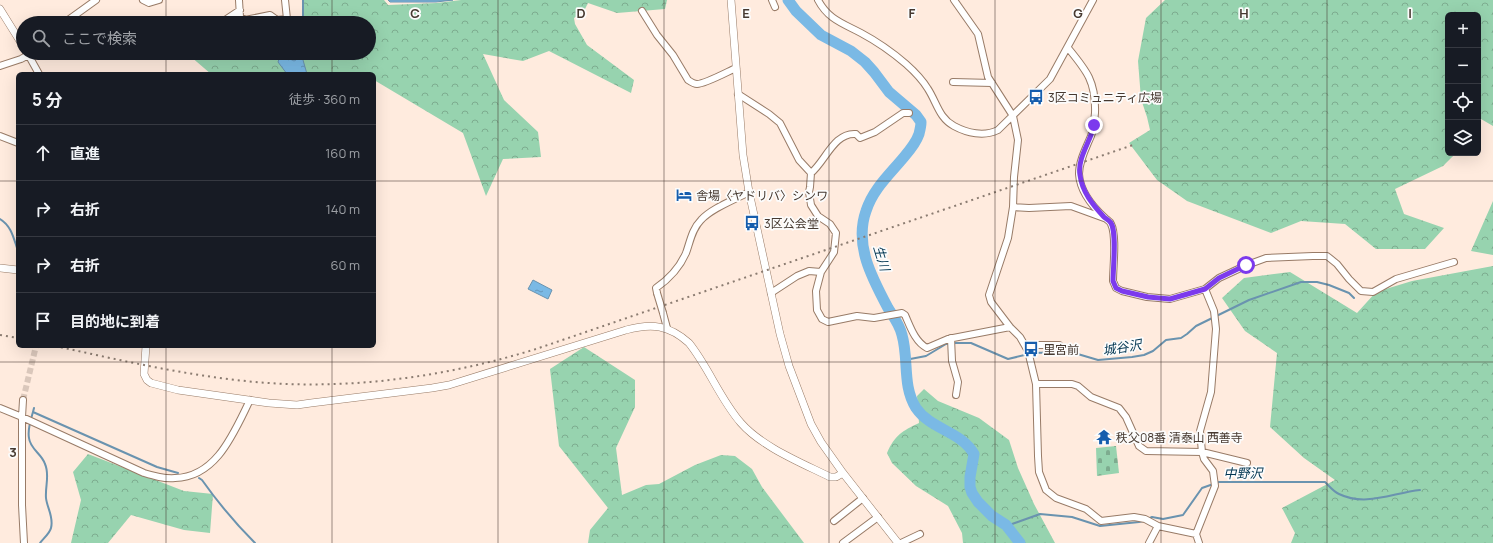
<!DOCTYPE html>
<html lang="ja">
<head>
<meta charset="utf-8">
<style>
  body { margin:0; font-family:Manrope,"Noto Sans JP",sans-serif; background:#20242c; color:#f1f3f6 }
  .controls { position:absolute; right:12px; top:12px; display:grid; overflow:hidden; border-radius:6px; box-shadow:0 4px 16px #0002 }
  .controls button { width:36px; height:36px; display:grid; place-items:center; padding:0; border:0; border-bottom:1px solid #363941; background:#171b24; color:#f1f3f6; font:20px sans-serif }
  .stop { position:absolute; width:12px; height:12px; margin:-9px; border:3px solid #7c3aed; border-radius:50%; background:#fff }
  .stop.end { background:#7c3aed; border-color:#fff; box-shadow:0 1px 4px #0008 }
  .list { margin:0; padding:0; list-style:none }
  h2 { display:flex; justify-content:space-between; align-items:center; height:52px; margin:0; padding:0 16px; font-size:17px }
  h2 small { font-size:13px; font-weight:400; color:#9ea1a6 }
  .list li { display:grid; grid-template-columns:26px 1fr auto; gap:12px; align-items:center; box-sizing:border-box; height:56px; padding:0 16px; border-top:1px solid #363941 }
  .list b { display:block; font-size:15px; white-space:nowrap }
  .list em { font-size:13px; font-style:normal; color:#9ea1a6 }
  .icon { flex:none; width:22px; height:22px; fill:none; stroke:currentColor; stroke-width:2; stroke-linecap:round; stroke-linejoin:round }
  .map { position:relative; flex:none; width:1493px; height:543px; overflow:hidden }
  .search { position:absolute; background:#171b24; box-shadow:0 4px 16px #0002; left:16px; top:16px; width:360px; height:44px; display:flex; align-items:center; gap:10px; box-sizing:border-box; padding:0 14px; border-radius:22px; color:#9ea1a6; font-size:15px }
  .panel { position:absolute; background:#171b24; box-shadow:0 4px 16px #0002; left:16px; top:72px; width:360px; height:276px; border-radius:6px }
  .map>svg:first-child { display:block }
  .forest { fill:url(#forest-crowns) }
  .cemetery { fill:url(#cemetery-stones) }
  .water { fill:url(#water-ripples); stroke:#6a93af }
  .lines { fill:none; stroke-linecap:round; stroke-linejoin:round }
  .stream { stroke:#6a93af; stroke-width:2 }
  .river { stroke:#7ab9e5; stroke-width:11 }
  .minor-tunnel { stroke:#dac7bb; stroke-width:6; stroke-dasharray:6 3; stroke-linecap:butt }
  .minor-casing { stroke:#987b67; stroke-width:8 }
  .tertiary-casing { stroke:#987b67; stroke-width:8 }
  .minor { stroke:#fff; stroke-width:6 }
  .tertiary { stroke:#fff; stroke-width:7 }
  .rail { stroke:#8b7c71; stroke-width:2; stroke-dasharray:2 4; stroke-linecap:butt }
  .minor-bridge-casing { stroke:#987b67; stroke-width:8; stroke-linecap:butt }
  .minor-bridge { stroke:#fff; stroke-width:6 }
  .route { stroke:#7c3aed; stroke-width:5 }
  .grid { fill:none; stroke:#463930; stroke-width:1; stroke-opacity:0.55 }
  .labels { text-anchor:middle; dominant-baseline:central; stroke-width:3.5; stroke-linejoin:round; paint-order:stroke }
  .poi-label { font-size:12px; fill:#463930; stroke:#fcfcfc; text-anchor:start }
  .water-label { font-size:13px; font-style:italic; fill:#003551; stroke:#fcfcfc }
  .grid-label { font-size:13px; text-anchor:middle; font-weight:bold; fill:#463930; stroke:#fcfcfc; stroke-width:3.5; stroke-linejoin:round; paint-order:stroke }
</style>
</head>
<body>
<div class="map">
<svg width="1493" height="543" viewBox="0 0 1493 543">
  <defs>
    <pattern id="forest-crowns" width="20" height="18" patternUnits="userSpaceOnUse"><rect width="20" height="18" fill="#97d3af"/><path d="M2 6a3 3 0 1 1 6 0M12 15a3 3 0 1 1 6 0" fill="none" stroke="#7dac8f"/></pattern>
    <pattern id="cemetery-stones" width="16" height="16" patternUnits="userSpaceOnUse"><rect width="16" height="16" fill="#97d3af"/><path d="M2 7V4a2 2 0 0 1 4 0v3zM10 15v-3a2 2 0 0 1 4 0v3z" fill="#7dac8f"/></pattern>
    <pattern id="water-ripples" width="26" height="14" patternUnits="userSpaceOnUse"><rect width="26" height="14" fill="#7ab9e5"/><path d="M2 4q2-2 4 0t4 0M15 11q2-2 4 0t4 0" fill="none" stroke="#6697ba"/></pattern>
  </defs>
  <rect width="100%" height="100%" fill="#ffebde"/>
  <path class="forest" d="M304,0h80l4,5 49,-2 24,-3h206l-2,9 -48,4 -29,-10 -4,8 -10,7 1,6 12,21 47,35 -3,13 -82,-42 -26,10 -40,-7 21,46 34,32 3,25 -38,2 -17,37 -23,-63 -89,-53v-6h-163l-21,-18 -1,-3h180v-30h-71l6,-5z
    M1165,0h328v126l-12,-7 -3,4v-108h-30v138h8l-13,13 -48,23 9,25 40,14 -19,21h-49l-31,-25 -44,-3 -30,12 -84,-32 -30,-21 -28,-37 21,-13 -3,-13 -6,-18 -3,-38 8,-43z
    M1493,201v54l-22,-4z
    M1493,266v277h-202l4,-10 -13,-25 53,-28 -31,-22 -34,-31 7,-74 -32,-22 -23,-33 22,-20 46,-6 67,41 19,-21 36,-11z
    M584,347l51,33v27l-19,41 6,47 24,-10 13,-1 36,-19 26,-10 14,1 17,13 10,18 42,56h-216l2,-13 18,-22 -49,-62 -9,-77z
    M924,389l14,12 41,17 30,22 9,28 16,36 21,39h-92l-1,-10 -14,-27 -32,-20 -24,-23 -5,-10c8,-18 15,-22 32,-30l-2,-27z
    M88,454l96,37 29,3 -3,39 -26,-3 -53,-15 -23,28h-37l10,-43 -8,-28z"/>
  <path class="cemetery" d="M1116,446l3,27 -22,3 -1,-28z"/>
  <path class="water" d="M388,0h65l-17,2h-46z
    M281,53h20l6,21h-20l-9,-12z
    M533,280l19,10 -4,9 -20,-10z"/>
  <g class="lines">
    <path class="stream" d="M298,21l5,-4v-17
      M0,219c12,7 14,21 18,32
      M905,360l21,-4 20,-12 10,-1h15l37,16 25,-6 31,-1h7l27,8 34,-3 12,-2 9,-4 13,-11 15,-2 6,-4 9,-8 53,-26 52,-18h16l12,3 20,8 5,5
      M34,408c-2,9 -7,20 -5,30 1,11 13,16 16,26 5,11 0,22 1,34 1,10 8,19 5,30 -1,5 -8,11 -11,15
      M33,412l124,55 21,6
      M199,478l3,2c17,24 32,42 53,63
      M1148,519l4,-2 11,2 20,-4 19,-27 17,-6h106c4,4 9,10 14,12 27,13 53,-1 81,-4
      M1008,527l4,-3 28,-10 32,3 28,9 39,-4 4,-1"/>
    <path class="river" d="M788,0l8,11 25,24 30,16 14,11 9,10 15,20 27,23 5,7c0,4 -1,8 -2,12 -3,9 -9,16 -15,23 -14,17 -31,32 -38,54 -12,34 6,67 22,97 5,8 12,17 14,27 7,24 0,51 14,73 15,22 45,23 58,46l-4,23v10l2,6 6,9 14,14 14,9 14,18"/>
    <path class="minor-tunnel" d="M23,400l13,-54"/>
    <defs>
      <path id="minor" d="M143,0l6,3 10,-3
        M239,0l1,17 5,3 25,-5 7,5 10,-1 -2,-19
        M772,0l3,7
        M818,0c10,19 24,23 43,33 15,8 31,19 45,31 9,8 16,15 22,25 9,14 11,29 26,37 13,7 30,11 44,4l52,-51 43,-79
        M954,0l24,34 10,43 25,39 5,24 -4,37 -1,30 -5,31 -19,57 2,7 19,25 10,10 8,14 8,33 2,72 1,16 7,18 10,8 30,11 15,12 33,-4 11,2 13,7 38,8
        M642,11l15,24 16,20 15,25c3,2 6,4 9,4 8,0 30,-12 39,-16
        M64,23l32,-23
        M216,23l9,-3 15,-10
        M1068,48c19,23 28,34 27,65 -1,8 -1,15 -4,23 -5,12 -12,25 -12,38 1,17 14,33 26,44 2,2 5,3 6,6 6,11 2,43 2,57l3,7 6,3 25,6 23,2 35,-10 14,-11 28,-13 19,-7 47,-2h14l10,8 12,15 12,12 12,1 23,-13 58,-17
        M29,56l10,18
        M0,66l21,-7 11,-6
        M953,82l39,1
        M738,94l31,20 11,9 19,37 12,13 -1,14 -1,5 2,13 7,11 12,8 6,9 -2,19 -13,20 -5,19 1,19 5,9 6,3 29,-6 17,2 28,-5 3,2c5,11 10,27 22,33l21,-9 62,-12
        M0,136l18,7
        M811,173c14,-11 23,-41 45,-39l4,4 15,-6 28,-19h6
        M1013,207l16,1 42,-2 33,12
        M657,293l-1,-5c13,-9 23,-19 30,-35 4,-11 6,-24 15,-33 11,-12 33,-20 48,-28
        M771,293l26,-17 12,-5 12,1
        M663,313l4,15
        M951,338l1,23 6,21 -2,13
        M1025,345h34
        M1036,384h36l6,2 13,11 28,11 7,9 13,29 7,5 56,1 45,11
        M23,400l-1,17v88l2,38
        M0,408l22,9 122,56c10,3 20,6 31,5 42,-1 59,-46 75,-78
        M834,521l29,-23
        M843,543l35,-26
        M901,543l19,-9
        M1149,543l9,-17
        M1199,543l-3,-9 19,-48 -2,-15 -9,-12 -2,-7 -2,-21 11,-39 5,-63 -2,-18 -9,-22"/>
      <path id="tertiary" d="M731,0l12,155 6,37 31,142 9,32 22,58 10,18 22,31 55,70
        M0,9l23,37
        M27,53l2,3
        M0,268l18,2
        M146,346l-2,28 3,6 4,3 27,7 91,13 28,2 14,-2 121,-15 17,-3 177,-55c26,-7 43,-5 63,13 20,25 31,56 52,80 21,24 61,40 89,54h6l7,-4"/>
    </defs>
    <use href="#minor" class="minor-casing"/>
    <use href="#tertiary" class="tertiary-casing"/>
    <use href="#minor" class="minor"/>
    <use href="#tertiary" class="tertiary"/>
    <path class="rail" d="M0,335l18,3
      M55,346c60,13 120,27 181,34 101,12 203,-1 300,-31l597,-204"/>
    <defs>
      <path id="minor-bridge" d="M657,293l6,20"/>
    </defs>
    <use href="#minor-bridge" class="minor-bridge-casing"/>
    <use href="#minor-bridge" class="minor-bridge"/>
  </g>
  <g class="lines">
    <path class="route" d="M1094,125c-3,16 -17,33 -14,50 2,17 13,30 24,42 2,2 5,3 7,6 6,9 2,46 2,58l3,7 6,3 26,6 22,2 35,-10 14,-11 27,-13"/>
  </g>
  <path class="grid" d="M166,0v23M332,0v23M498,0v543M664,0v543M829,0v543M995,0v543M1161,0v543M1327,0v543M166,53v21M332,53v21M0,181h18M374,181h1119M166,346v197M332,346v197M0,362h1493"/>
  <defs>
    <symbol id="bus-bare" viewBox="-9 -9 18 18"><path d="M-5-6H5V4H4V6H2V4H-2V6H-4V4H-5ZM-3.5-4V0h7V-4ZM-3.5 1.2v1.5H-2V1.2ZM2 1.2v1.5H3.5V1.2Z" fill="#155dad" stroke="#fcfcfc" stroke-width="2.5" paint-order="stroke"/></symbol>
    <symbol id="hotel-bare" viewBox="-9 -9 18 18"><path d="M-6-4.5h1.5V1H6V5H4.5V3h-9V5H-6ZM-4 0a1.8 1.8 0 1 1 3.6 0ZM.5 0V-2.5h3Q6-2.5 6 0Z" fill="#155dad" stroke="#fcfcfc" stroke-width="2.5" paint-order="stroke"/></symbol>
    <symbol id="temple-bare" viewBox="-9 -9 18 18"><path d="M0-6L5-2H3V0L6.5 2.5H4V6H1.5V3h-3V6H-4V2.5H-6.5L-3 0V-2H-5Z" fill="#155dad" stroke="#fcfcfc" stroke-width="2.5" paint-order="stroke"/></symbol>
  </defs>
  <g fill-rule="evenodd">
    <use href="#bus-bare" x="1025" y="86" width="22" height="22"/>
    <use href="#hotel-bare" x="673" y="184" width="22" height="22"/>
    <use href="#bus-bare" x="741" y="212" width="22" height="22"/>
    <use href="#bus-bare" x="1020" y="338" width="22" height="22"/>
    <use href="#temple-bare" x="1093" y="426" width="22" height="22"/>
  </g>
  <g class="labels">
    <g class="poi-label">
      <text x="1048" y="97">3区コミュニティ広場</text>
      <text x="696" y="195">舎場〈ヤドリバ〉シンワ</text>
      <text x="764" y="223">3区公会堂</text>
      <text x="1043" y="349">里宮前</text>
      <text x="1116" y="437">秩父08番 清泰山 西善寺</text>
    </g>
    <g class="water-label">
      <text transform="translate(882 258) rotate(73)">生川</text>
      <text transform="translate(1122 347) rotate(-9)">城谷沢</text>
      <text transform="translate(1243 473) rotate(-1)">中野沢</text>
    </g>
  </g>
  <g class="grid-label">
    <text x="415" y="18">C</text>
    <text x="581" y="18">D</text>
    <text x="746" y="18">E</text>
    <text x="912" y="18">F</text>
    <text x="1078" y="18">G</text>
    <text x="1244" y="18">H</text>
    <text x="1410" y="18">I</text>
    <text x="13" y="457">3</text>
  </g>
</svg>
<div class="controls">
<button>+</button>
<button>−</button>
<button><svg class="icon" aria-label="locate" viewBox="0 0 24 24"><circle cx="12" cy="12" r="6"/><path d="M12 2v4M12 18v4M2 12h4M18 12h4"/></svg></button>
<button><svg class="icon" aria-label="layers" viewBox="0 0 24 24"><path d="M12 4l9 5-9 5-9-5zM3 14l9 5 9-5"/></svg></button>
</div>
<div class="stop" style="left:1246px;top:265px"></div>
<div class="stop end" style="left:1094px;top:125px"></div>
<div class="search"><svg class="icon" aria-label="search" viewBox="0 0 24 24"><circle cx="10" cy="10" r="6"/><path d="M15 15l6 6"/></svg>ここで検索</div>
<section class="panel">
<h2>5 分<small>徒歩 · 360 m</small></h2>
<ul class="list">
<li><svg class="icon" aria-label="ahead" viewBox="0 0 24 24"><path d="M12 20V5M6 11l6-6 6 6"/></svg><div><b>直進</b></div><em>160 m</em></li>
<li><svg class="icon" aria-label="right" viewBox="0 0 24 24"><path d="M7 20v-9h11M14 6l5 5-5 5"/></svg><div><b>右折</b></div><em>140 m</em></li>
<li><svg class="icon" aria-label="right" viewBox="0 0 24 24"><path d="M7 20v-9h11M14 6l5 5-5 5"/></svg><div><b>右折</b></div><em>60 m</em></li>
<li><svg class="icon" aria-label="arrive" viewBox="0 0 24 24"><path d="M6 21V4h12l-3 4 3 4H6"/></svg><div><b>目的地に到着</b></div></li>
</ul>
</section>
</div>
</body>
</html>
